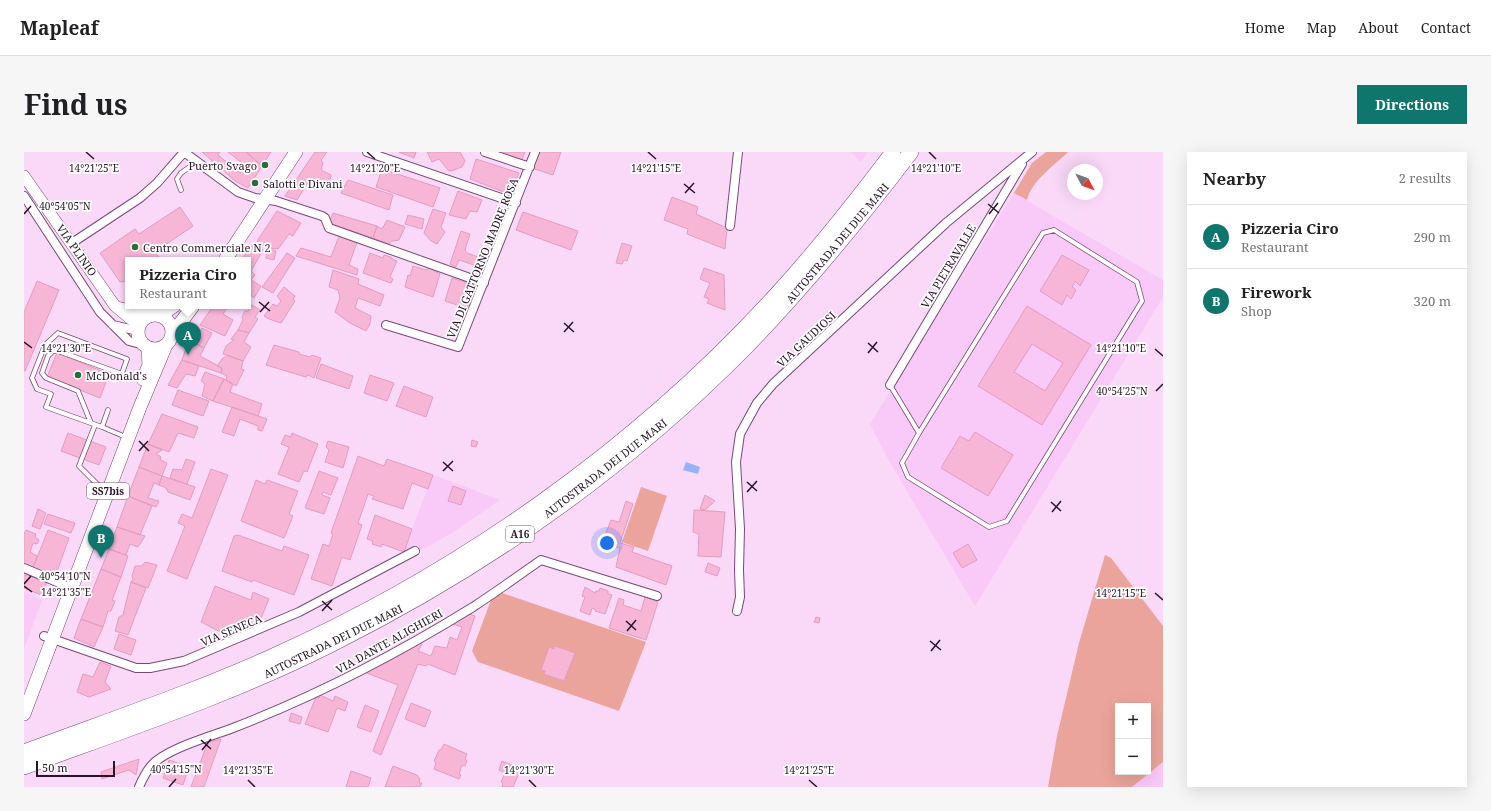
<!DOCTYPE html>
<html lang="en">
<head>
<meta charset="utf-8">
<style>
  body { margin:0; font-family:"Noto Serif",serif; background:#f6f6f6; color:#202124 }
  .controls { position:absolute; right:12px; bottom:12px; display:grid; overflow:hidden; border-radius:0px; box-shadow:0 4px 16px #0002 }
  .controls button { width:36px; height:36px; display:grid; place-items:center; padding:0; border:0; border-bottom:1px solid #e0e0e0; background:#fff; color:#202124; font:20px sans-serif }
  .compass { position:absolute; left:1043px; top:12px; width:36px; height:36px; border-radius:50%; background:#fff; box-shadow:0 4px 16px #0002; rotate:131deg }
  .scale { position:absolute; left:12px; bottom:10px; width:79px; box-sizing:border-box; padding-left:4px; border:2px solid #281428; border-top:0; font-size:11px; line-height:14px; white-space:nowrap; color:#281428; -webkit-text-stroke:3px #fff; paint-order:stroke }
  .you { position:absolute; left:583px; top:391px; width:14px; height:14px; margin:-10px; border:3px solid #fff; border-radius:50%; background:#1a73e8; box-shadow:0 0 0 6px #1a73e833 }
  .badge { display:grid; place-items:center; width:26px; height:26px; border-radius:50%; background:#0f766e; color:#fff; font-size:13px; font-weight:700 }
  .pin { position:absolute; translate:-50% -33px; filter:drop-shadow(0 1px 2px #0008) }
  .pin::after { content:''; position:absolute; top:21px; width:14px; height:12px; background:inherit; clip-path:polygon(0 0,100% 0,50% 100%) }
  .popup { position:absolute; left:101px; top:105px; width:126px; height:52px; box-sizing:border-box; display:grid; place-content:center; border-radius:0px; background:#fff; filter:drop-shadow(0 1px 3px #0005); font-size:13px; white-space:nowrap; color:#757577 }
  .popup b { font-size:15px; color:#202124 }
  .popup::after { content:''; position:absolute; left:50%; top:100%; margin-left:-8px; border:8px solid transparent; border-top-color:#fff }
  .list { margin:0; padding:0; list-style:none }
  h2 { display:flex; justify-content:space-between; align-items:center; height:52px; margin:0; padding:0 16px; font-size:17px }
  h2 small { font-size:13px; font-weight:400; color:#757577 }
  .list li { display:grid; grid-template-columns:26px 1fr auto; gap:12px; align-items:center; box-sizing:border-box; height:64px; padding:0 16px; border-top:1px solid #e0e0e0 }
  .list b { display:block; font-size:15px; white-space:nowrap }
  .list p { margin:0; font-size:13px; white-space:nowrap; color:#757577 }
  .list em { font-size:13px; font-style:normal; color:#757577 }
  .map { position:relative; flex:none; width:1139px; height:635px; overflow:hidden; border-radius:0px }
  header { display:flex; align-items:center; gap:24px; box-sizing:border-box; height:56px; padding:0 20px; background:#fff; border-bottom:1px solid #e0e0e0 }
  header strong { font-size:19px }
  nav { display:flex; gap:22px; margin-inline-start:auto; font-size:14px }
  .intro { display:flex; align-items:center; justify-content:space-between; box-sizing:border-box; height:96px; padding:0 24px }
  h1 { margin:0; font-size:28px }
  .button { padding:10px 18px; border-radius:0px; background:#0f766e; color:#fff; font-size:14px; font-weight:700 }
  main { display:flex; gap:24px; padding:0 24px }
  aside { flex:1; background:#fff; border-radius:0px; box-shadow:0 4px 16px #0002 }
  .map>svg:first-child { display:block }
  .built { fill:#f9c9f8 }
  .green { fill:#eaa49b; fill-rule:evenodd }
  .water { fill:#96b2fa }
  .building { fill:#f8b6d7; stroke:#e29dc1; fill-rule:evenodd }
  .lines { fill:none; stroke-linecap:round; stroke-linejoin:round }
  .lane-casing { stroke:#784977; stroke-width:5.5 }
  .street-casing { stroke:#784977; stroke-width:10 }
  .secondary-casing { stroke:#784977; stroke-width:12 }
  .primary-casing { stroke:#784977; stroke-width:14 }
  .highway-casing { stroke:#784977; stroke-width:16 }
  .lane { stroke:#fff; stroke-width:4 }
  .street { stroke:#fff; stroke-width:8 }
  .secondary { stroke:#fff; stroke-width:11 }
  .primary { stroke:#fff; stroke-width:13 }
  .highway { stroke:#fff; stroke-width:15 }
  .ticks { fill:none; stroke:#281428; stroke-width:1.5 }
  .poi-dot { fill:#2b6d37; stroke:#fff; stroke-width:1.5 }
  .labels { text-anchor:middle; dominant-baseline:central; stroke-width:3.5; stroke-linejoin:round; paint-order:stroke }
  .shield { fill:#fff; stroke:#685a68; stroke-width:1 }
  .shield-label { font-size:10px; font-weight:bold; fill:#281428 }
  .poi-label { font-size:11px; fill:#281428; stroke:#fff; text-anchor:start }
  .street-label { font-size:11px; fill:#281428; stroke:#fff }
  .ticks-label { font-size:10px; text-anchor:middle; fill:#281428; stroke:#fff; stroke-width:3.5; stroke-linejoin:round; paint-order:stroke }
</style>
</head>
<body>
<header>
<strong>Mapleaf</strong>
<nav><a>Home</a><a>Map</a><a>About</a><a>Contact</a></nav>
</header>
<div class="intro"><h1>Find us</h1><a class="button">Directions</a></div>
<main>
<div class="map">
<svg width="1139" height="635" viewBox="0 0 1139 635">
  <rect width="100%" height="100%" fill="#fad8f8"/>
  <path class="built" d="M826,0h18l-7,10z
    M990,41l149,87v17l-188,309 -86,-145 -19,-37z
    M409,323l67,25 -48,33 -45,25 -5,-3z
    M0,439l18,9 -18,49z
    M1139,610v25h-31z"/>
  <path class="green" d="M1022,0h22c-14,14 -36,28 -41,48l-13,-7 18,-30z
    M617,335l26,9 -19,55 -26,-9z
    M1081,403l6,3 52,68v136l-31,25h-84l9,-51 22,-93zM1094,554h30v66h-30z
    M478,441l144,49 -27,69 -141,-49 -6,-11 19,-51z"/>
  <path class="water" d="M662,310l14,5 -2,7 -15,-4z"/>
  <path class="building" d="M178,0h18l-2,3 22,18 6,-7 -18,-14h18l16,14 -14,22 -13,-7z
    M222,0h25l-9,14z
    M291,0h12l-6,8 2,3 -2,7 10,5 -2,10 -18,-7 -14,22 -12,-4z
    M375,0h17l-2,6z
    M403,0h33l5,9 -3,6 -11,4 -3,-1 -9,-11 -7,3z
    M479,0h22l-4,10 -20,-6z
    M513,0h24l-8,23 -21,-7z
    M452,7l43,14 -4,10h-3l-3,11 -39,-15z
    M358,17l58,19 -7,19 -57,-20z
    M324,28l45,15 -4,15 -48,-17z
    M434,39l24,9 -5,12 -7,-1 -4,8 -17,-4z
    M648,45l26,10 -2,7 31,14 -2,21 -38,-15 1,-5 -24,-9z
    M156,55l13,19 -38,26 6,8h-33v21l-8,1 -20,-29 35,-24 4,5z
    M409,57l13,4 -5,14 4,5 -8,12 -6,-3 -7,-8z
    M253,59l24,12 -8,13 -4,-2 -11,15 -11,-1 -10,-7z
    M499,60l55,19 -7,19 -55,-20z
    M309,61l44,13 -4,12 -44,-15z
    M384,63l16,4 -2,10 -17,-5z
    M363,68l18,7 -6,13 -7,1 -3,3 -16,-6 4,-12 5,3z
    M437,79l9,3 -5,16 2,3 22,8 -3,8 -27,-9 -3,7 -6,-3z
    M315,84l18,6 -8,23 9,4 -1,6 -61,-19 5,-8 30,9z
    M231,90l8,8 -12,21 4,4 -4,5 -3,-2v-18h-7z
    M598,91l10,3 -5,15 -3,-1 -2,4 -6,-1z
    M243,96l9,3 -2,9 -8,-2z
    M263,101l8,5 -22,35 -11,-6z
    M346,101l13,5 1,-3 7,2 1,2 5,2 -7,16 3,2 -2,4 -28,-10z
    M1038,103l27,15 -9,16 -5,-5 -3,6 4,3 -5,9 -4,-4 -5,10 -22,-14z
    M389,114l13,4 2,-3 12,7 -7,23 -28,-10 3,-12 2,1z
    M680,116l20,7 1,35 -18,-7 2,-4 -5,-2 6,-14 -10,-4z
    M309,118l26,9 -1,5 26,11 -4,11 -22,-8 -3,10 16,8 -1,8 -4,7 -16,-8 -15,-11 5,-14 -2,-8 -9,-3z
    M224,126l13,8 -7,12 -6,-5z
    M428,126l25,8 -5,11h2l-5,12 -24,-8z
    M13,129l22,9 -34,81h-1v-59z
    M260,135l11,9 -2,4 2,1 -14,22 -12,-4 -5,-3 9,-12 4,2 4,-5 -4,-5z
    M228,153l8,5 -5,7 3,2 -9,14 -11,-3 5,-10 -1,-3 3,-6h3z
    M189,154h15l-5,8 10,6 -8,16 -25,-11z
    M1003,154l64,39 -49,80 -64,-39zM1008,192l31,19 -18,28 -31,-19z
    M178,176l10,5 -8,15 -11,-6z
    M214,178l11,3 -5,9 7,5 -8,14 -20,-7 3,-8 8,-6 -3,-1z
    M169,190l11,6 -4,8 22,12 -1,5 -39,-13 3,-9z
    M250,193l25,7v2l11,3 2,-2 9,3 -7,20 -6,-3 -2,2 -40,-12z
    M33,201l52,21 -9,24 -53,-21z
    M203,203l16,6 -2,8 3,1 -8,16 -10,-6 1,-4 -6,-3 1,-5 -5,-2 5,-7z
    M158,208l17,6 -4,10 -9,-2 -9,14 -9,-3z
    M297,212l32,12 -4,13 -33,-11z
    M181,220l19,7 -11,22 -11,-5 3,-12 -4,-3z
    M346,223l24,8 -7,18 -23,-8z
    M200,227l9,5 -3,8 32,12 -4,12 -45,-15z
    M380,234l29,11 -7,20 -30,-11z
    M154,238l31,11 -6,15 -31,-11z
    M208,255l35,12 -5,12 -4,-1v-4l-18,-7 -6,17 -12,-4z
    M138,262l36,13 -4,11 -16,-5 -9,19 -21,-8z
    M951,280l38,23 -25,41 -47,-28 19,-32 9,5z
    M44,281l38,14 -7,18 -38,-14z
    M268,281l26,11 -11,28 -3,-1 -5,11 -21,-8 11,-27 -8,-3 4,-9 6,2z
    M448,288l6,2 -2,5 -5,-1z
    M304,289l21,6 -6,21 -18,-6 4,-12 -3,-3z
    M124,292l14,6 -6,4 5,3 -1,3 7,3 -5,13 -23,-9z
    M334,304l26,10 3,-7 46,16 -5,14 -16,-6 -9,26 -31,-10 2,-3 -6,-2 -10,29 4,2 -12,35 -8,-3 -10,29 -21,-7 12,-35 6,2 4,-12 -2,-1z
    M162,307l9,3 -8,22 -17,-6 3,-9 9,1z
    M115,315l23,9 -3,9 -5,-2 -6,15 11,3 -3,6 -28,-11z
    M187,317l17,6 -41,104 -20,-8 18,-45 -7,-3 4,-9 10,4z
    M295,319l19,7 -7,17 -8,-3 -1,3 8,3 -6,16 -19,-6z
    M138,324l33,11 -5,13 -22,-8 -2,-4 -7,-3z
    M232,328l9,4 2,-4 31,11 -9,23 4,2 -9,22 -43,-17z
    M429,334l13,5 -5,14 -13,-4z
    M681,343l10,6 -10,9 -5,-1z
    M104,344l24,10 -12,29 -23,-8z
    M602,349l7,3 -13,39 14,4 -2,5 40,14 -6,19 -50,-18 4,-19 -18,-5 9,-23 8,2z
    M14,357l8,4 -6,16 -8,-3z
    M670,358l31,2 -4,45 -23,-1 1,-22 -6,-2z
    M24,362l27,9 -4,10 -27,-9z
    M351,363l37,14 -8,23 -22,-8 -1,3 -9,-3 1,-3 -6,-2z
    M93,375l28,9 -7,11 -8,-3 -4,11 -17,-6z
    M2,378l10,4 -1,3 4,3 -2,4 -4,-1 -3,9 7,4 -4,12 -9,-4v-30z
    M24,378l21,8 -14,39 -22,-9z
    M214,383l44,16 2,-5 25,9 -15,40 -41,-15 -1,2 -30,-11 12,-35z
    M944,392l9,16 -15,8 -9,-15z
    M85,397l19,7 -7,21 -20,-8z
    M121,410l12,3 -9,23 -17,-6 2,-3 -1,-3 3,-10h7z
    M684,411l12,5 -3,8 -12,-4z
    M77,417l20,8 -9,23 3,1 -4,10h-3l-5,16 -22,-8z
    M3,422l20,8 -6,13 -17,-7v-13l2,1z
    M107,430l15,6 -18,47 -13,-4 4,-14 4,-2z
    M191,434l36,14 2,-8 16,7 -8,19 -4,-1 -2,7 -5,-2 -2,7 -20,7 -27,-14z
    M561,435l10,6 1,-2h3l1,-3 8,3v3l4,1 -7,19 -10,-3 1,-1 -4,-2 -2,7 -10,-4 5,-14 -3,-1z
    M621,445l13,5 -12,38 -37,-12 10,-30 5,2 -1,5 18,6z
    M445,462l6,2 -20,59 -27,-11 -2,2 -8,-2 -37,91 -8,-4 25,-66 -34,-13 54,-30 4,2 -4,7 13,5 4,-10 12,2 3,-11 7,3 5,-13 -9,-3z
    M792,465l4,1 -1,5 -5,-1z
    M57,467l22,8 -9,20 -20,-9z
    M95,482l17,6 -5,15 -17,-6z
    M531,494l20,7 -11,28 -20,-7 1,-3 -4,-1 8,-23 5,2z
    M76,510l11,4 -6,16 6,7 -22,8 -12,-5 6,-18 10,3z
    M296,543l13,6 2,-5 13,6 -3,9 -8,-3 -9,24 -23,-8 11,-27 3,1z
    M387,551l20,8 -6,16 -20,-8z
    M341,553l14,6 -8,21 -14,-5z
    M267,561l11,4 -2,7 -11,-3z
    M197,587l-17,48h-13l17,-45z
    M420,592l23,10 -2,5 2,2 -2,5 -3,-1 -3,9 2,1 -2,4 -25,-10 2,-6 -2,-2 5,-11h2z
    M115,607l-3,16 -7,-5 -27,9 -1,-7z
    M145,608l20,7 -6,18 -20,-7z
    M478,609l10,4 -1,4 8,4 -6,14h-11l1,-3 -2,-2 4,-9 -6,-3z
    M369,614l24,9 3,4 -1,4h3l-2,4h-35z
    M327,619l20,7 -3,9h-22z"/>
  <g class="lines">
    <defs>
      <path id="lane" d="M157,38l-4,-11 4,-6 16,-11
        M866,233l29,48 124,-200 11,-3 83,52 5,19 -135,220 -18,6 -81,-50 -6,-14 17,-30
        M84,258l-6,17 19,8
        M67,271l-13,-32 -32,-13 -4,-5 6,-17 5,-5h5l64,23
        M71,273l-16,41 22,22
        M78,275l-56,-20 5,-13 -14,-5 -5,-11 13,-33 13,-12 69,26 -7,20"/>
      <path id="street" d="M160,0l54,40 17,6 21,3 46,15 3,2 4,10 155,55
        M343,0l149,51
        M461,0l45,15
        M0,44l76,116 29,29 15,4
        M706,74l8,-74
        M48,91l68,-45 17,-15 27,-31
        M89,173l25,6
        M362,173l72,22 77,-195
        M866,233l132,-221
        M0,416l40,17
        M713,459l3,-14 -1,-27 1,-41 -4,-67 4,-28 17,-31 16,-19 173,-161 86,-71
        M20,484l92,32h14l34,-7 115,-49 116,-61
        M115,635c3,-7 7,-15 12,-21 14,-17 61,-30 82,-38 83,-32 164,-74 240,-121 23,-15 45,-31 68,-47l116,36"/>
      <path id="secondary" d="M0,24l91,130 24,20
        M93,155l35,8"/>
      <path id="primary" d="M201,108l71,-108
        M114 180a17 17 0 1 1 34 0a17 17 0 1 1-34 0Z
        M137,163l13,-9
        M149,181l20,-27
        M119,227l6,-14 -1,-17
        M0,562l116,-307 26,-62"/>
      <path id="highway" d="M0,600c83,-31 167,-59 247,-95 189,-84 367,-210 506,-363 41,-45 79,-93 116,-142
        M0,615c104,-38 209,-73 308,-123 152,-76 295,-176 415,-298 59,-61 113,-127 164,-194"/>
    </defs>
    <use href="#lane" class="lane-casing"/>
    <use href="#street" class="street-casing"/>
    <use href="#secondary" class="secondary-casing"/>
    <use href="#primary" class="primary-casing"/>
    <use href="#highway" class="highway-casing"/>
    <use href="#lane" class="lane"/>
    <use href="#street" class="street"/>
    <use href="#secondary" class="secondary"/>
    <use href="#primary" class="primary"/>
    <use href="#highway" class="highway"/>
  </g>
  <path class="ticks" d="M62,0l8,7M343,0l8,7M624,0l8,7M905,0l7,7M660,32l11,9M661,41l9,-10M964,52l11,9M0,62l7,-8M965,62l9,-11M235,150l11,9M236,160l9,-10M540,171l10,9M540,180l9,-10M0,190l8,6M844,191l10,9M1131,197l8,7M844,201l9,-11M1132,239l7,-7M115,289l10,10M115,299l9,-10M419,310l10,9M419,319l10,-10M723,330l10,9M723,340l10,-11M1027,350l10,9M1028,360l9,-11M0,432l7,-8M0,434l8,6M1131,441l8,7M298,449l10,9M298,459l10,-11M602,469l10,9M603,479l9,-11M906,489l11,9M907,499l9,-11M177,588l10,9M178,598l9,-11M224,628l7,7M505,628l7,7M785,628l8,7M145,635l7,-8"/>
  <g class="poi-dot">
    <circle cx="241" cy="13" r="4"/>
    <circle cx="231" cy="31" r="4"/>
    <circle cx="111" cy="95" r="4"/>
    <circle cx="54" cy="223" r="4"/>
  </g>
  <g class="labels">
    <g class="shield">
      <rect x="63" y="331" width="42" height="16" rx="3"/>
      <rect x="482" y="374" width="28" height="16" rx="3"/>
    </g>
    <g class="shield-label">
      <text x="84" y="339">SS7bis</text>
      <text x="496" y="382">A16</text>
    </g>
    <g class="poi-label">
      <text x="233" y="13" text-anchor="end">Puerto Svago</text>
      <text x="239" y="31">Salotti e Divani</text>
      <text x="119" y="95">Centro Commerciale N 2</text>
      <text x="62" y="223">McDonald's</text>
    </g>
    <g class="street-label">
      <text transform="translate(813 91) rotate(-50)">AUTOSTRADA DEI DUE MARI</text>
      <text transform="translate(53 98) rotate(55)">VIA PLINIO</text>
      <text transform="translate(458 106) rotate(-68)">VIA DI GATTORNO MADRE ROSA</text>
      <text transform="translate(924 114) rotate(-59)">VIA PIETRAVALLE</text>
      <text transform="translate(782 187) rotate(-43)">VIA GAUDIOSI</text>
      <text transform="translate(581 316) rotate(-38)">AUTOSTRADA DEI DUE MARI</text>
      <text transform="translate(207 478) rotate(-23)">VIA SENECA</text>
      <text transform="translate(309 489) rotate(-26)">AUTOSTRADA DEI DUE MARI</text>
      <text transform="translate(365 489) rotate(-29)">VIA DANTE ALIGHIERI</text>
    </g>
  </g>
  <g class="ticks-label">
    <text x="70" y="20">14°21'25"E</text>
    <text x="351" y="20">14°21'20"E</text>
    <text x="632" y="20">14°21'15"E</text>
    <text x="912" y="20">14°21'10"E</text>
    <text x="41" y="58">40°54'05"N</text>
    <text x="42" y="200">14°21'30"E</text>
    <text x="1097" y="200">14°21'10"E</text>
    <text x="1098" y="243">40°54'25"N</text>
    <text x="41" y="428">40°54'10"N</text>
    <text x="42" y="444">14°21'35"E</text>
    <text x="1097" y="445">14°21'15"E</text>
    <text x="152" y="621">40°54'15"N</text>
    <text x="224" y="622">14°21'35"E</text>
    <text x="505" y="622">14°21'30"E</text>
    <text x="785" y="622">14°21'25"E</text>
  </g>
</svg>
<div class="controls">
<button>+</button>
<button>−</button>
</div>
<svg class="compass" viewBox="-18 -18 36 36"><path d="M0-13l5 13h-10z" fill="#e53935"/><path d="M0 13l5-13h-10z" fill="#757577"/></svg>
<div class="scale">50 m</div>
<div class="you"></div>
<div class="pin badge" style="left:164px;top:203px">A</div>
<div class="popup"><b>Pizzeria Ciro</b>Restaurant</div>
<div class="pin badge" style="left:77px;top:406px">B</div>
</div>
<aside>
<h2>Nearby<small>2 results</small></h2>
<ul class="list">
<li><span class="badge">A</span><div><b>Pizzeria Ciro</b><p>Restaurant</p></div><em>290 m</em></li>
<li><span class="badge">B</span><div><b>Firework</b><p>Shop</p></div><em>320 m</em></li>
</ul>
</aside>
</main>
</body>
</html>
